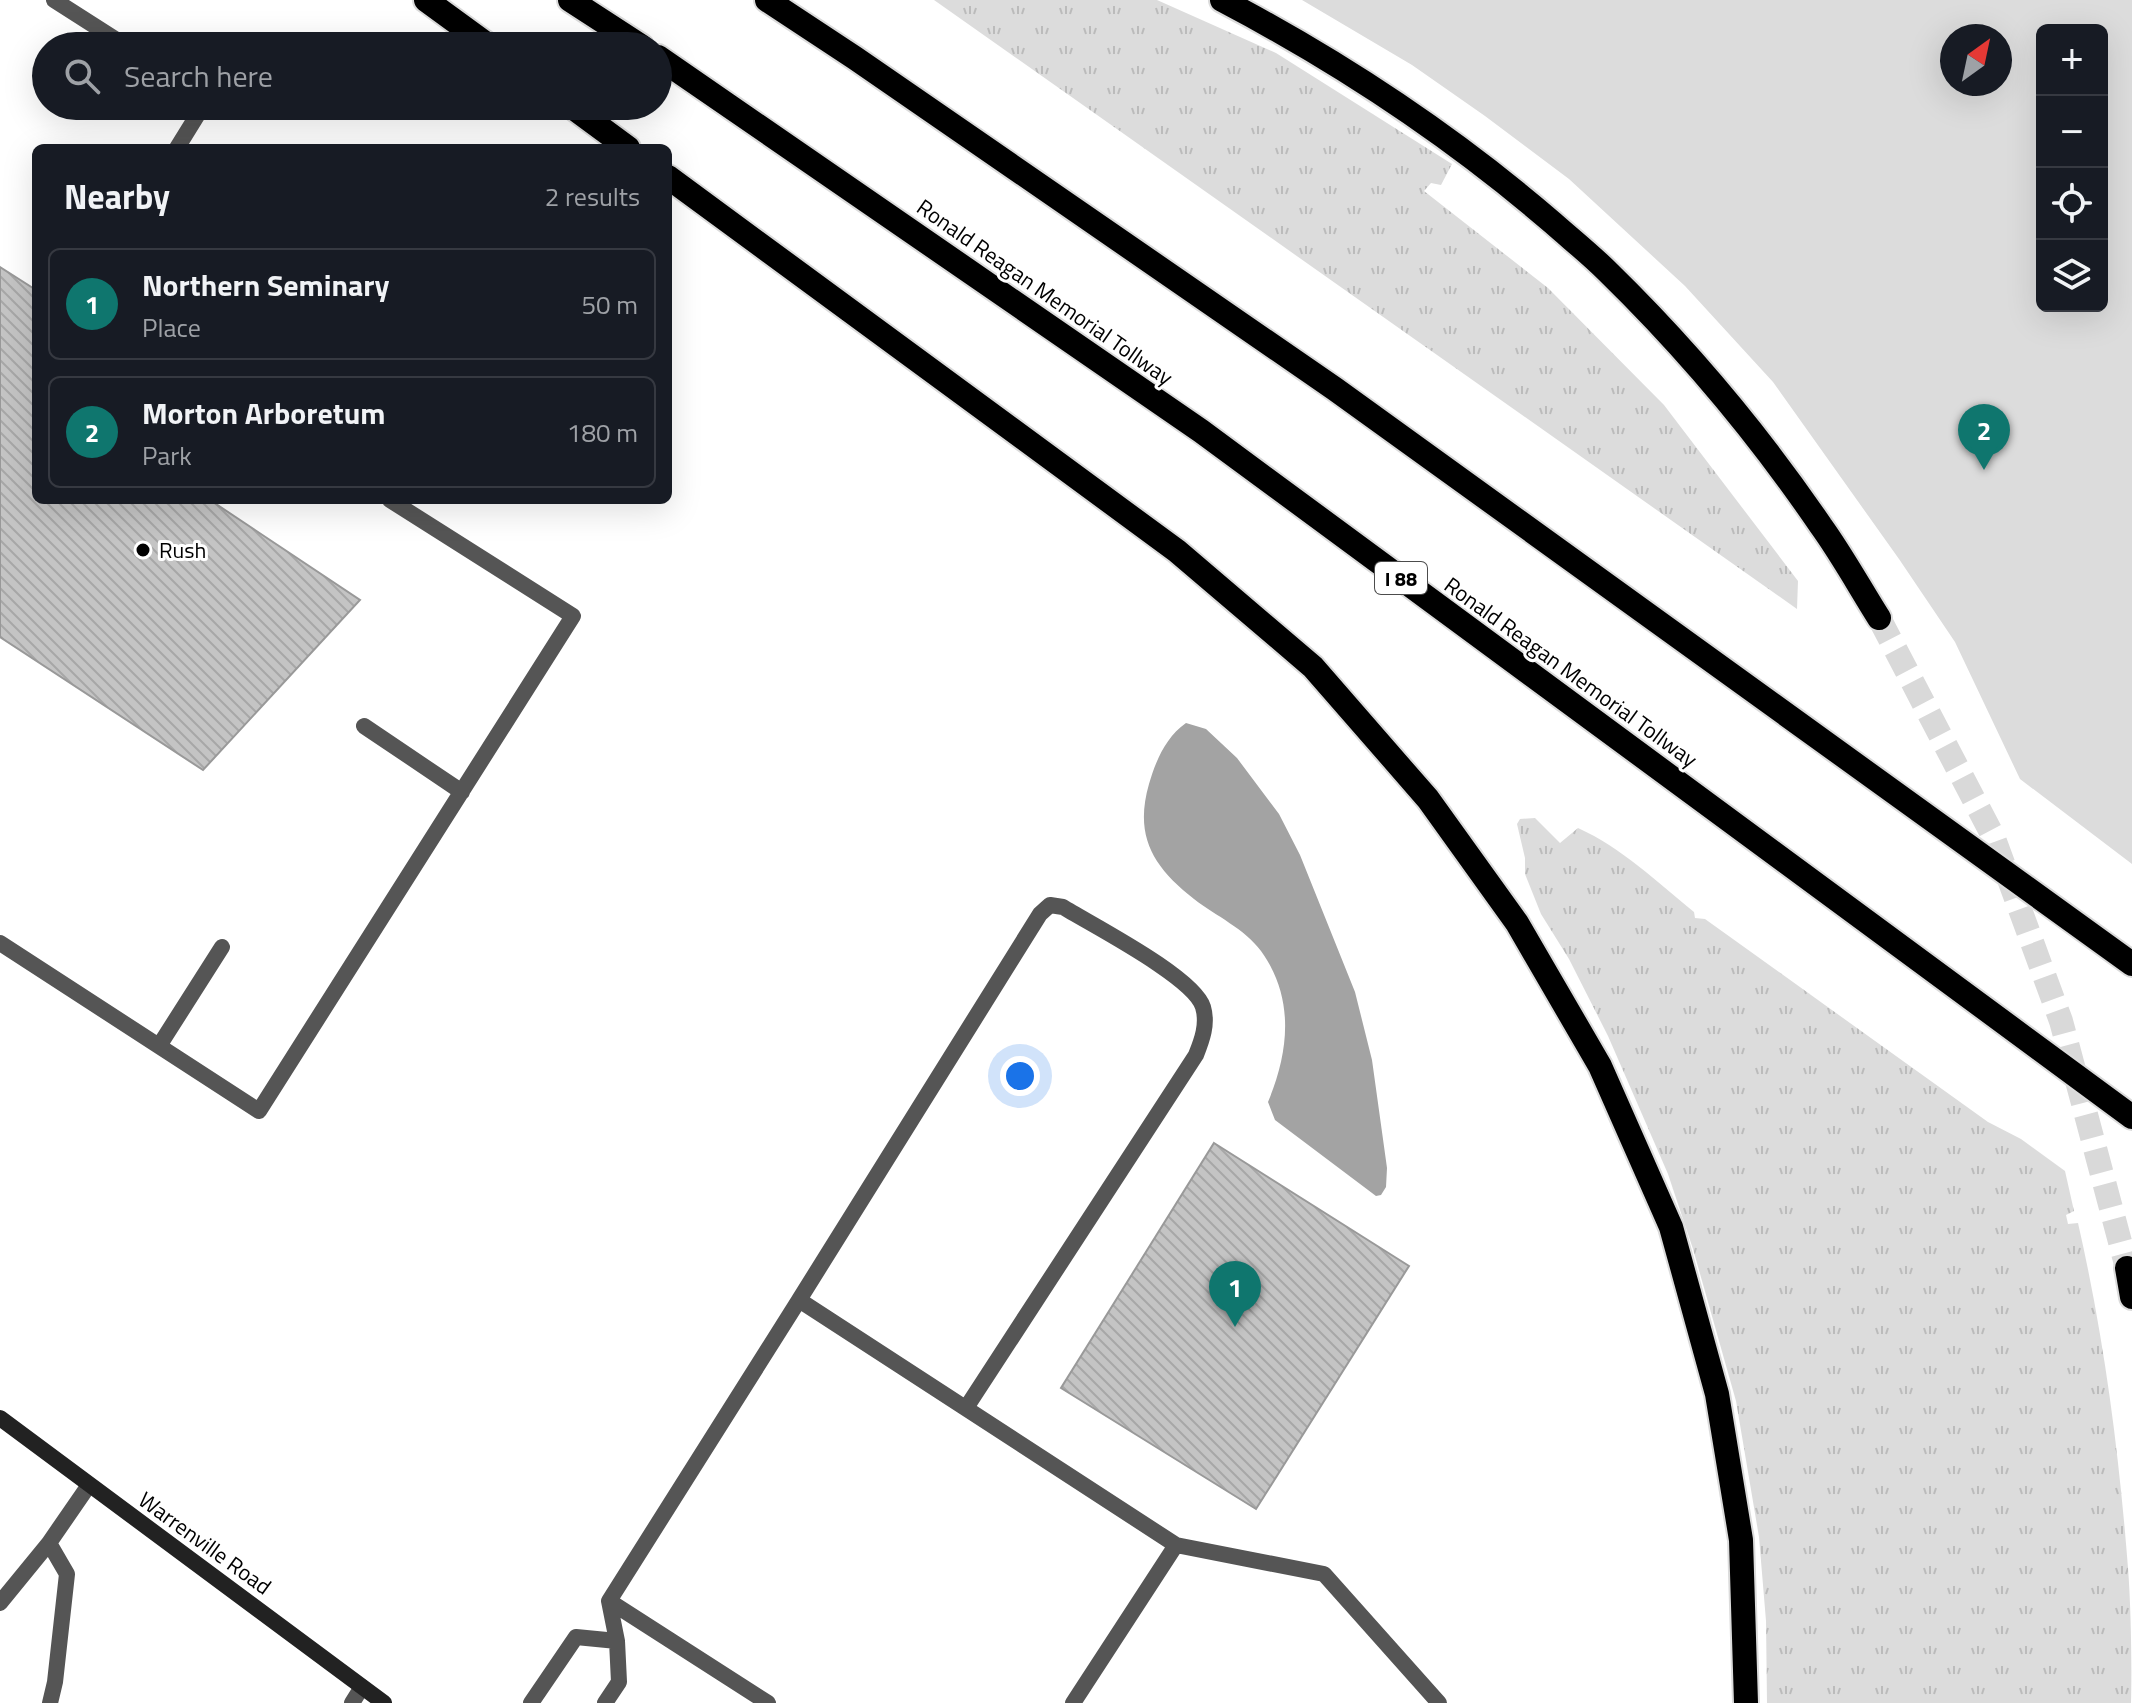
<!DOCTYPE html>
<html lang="en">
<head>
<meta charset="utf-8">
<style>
  body { margin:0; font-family:"Titillium Web",sans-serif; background:#242831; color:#f1f3f6 }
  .controls { position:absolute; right:24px; top:24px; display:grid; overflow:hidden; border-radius:12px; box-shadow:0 8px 32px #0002 }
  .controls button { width:72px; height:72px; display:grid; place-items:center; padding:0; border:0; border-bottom:2px solid #363941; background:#171b24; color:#f1f3f6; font:40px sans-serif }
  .compass { position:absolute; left:1940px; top:24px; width:72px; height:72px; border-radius:50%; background:#171b24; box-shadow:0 8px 32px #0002; rotate:33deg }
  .you { position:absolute; left:1020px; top:1076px; width:28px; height:28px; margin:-20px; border:6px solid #fff; border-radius:50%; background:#1a73e8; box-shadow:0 0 0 12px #1a73e833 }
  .badge { display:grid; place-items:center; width:52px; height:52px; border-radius:50%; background:#0f766e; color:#fff; font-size:26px; font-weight:700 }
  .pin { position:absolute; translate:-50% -66px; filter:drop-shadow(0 2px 4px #0008) }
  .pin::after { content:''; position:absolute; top:42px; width:28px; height:24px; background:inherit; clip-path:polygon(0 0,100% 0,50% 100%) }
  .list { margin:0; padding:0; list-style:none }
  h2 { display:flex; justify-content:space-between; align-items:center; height:104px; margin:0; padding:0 32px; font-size:34px }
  h2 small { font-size:26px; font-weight:400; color:#9ea1a6 }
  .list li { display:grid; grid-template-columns:52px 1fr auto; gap:24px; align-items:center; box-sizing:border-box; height:112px; margin:0 16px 16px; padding:0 16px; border:2px solid #363941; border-radius:12px }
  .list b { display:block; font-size:30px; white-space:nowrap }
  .list p { margin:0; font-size:26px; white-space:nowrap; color:#9ea1a6 }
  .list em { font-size:26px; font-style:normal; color:#9ea1a6 }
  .icon { flex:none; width:44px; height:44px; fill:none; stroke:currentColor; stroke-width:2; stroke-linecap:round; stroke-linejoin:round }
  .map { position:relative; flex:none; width:2132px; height:1703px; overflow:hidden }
  .search { position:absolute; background:#171b24; box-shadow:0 8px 32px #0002; left:32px; top:32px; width:640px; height:88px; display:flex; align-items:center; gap:20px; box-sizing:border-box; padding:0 28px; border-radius:44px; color:#9ea1a6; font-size:30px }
  .panel { position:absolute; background:#171b24; box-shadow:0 8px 32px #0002; left:32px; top:144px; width:640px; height:360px; border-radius:12px }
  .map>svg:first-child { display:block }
  .grass { fill:url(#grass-tufts) }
  .park { fill:#dcdcdc; fill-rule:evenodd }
  .water { fill:#a3a3a3 }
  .building { fill:url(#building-back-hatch); stroke:#999; stroke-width:2 }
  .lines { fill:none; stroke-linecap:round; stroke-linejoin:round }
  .highway-tunnel { stroke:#d9d9d9; stroke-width:24; stroke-dasharray:24 12; stroke-linecap:butt }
  .highway-casing { stroke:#dbdbdb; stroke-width:28 }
  .lane { stroke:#555; stroke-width:16 }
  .secondary { stroke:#222; stroke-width:16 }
  .highway { stroke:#000; stroke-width:24 }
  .poi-dot { fill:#000; stroke:#fff; stroke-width:3 }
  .labels { text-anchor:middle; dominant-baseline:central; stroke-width:6; stroke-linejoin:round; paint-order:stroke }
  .shield { fill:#fff; stroke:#4c4c4c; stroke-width:2 }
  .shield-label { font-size:20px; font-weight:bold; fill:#000 }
  .street-label { font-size:22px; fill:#000; stroke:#fff }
  .poi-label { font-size:22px; fill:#000; stroke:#fff; text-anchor:start }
</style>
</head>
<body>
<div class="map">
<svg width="2132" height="1703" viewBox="0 0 2132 1703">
  <defs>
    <pattern id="grass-tufts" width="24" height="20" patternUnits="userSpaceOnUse" patternTransform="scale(2)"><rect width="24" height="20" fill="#dcdcdc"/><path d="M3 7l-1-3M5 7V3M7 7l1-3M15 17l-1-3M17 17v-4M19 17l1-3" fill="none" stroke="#bbb"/></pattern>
    <pattern id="building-back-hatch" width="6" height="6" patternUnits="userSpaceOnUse" patternTransform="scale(2)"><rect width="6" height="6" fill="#c4c4c4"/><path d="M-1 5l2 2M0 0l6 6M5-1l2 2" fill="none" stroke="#a7a7a7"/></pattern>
  </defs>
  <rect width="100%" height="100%" fill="#fff"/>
  <path class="grass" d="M934,0h223l119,53 176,111 -11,21 -10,-2 -7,8 124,97 116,117 134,176 -1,28z
    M1535,818l25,25 18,-15c44,20 79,54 116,84l1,6 10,1 283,203 33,17 44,32 9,40 -8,4 2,9 10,-1c26,114 41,229 50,345 3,38 4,99 3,135h-364l-1,-82 -7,-84 -23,-136 -43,-152 -25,-75 -60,-138 -39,-77 -28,-45 -16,-40v-16l-8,-34 3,-5z"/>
  <path class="park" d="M1302,0h830v864l-112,-85 -65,-137 -56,-83 -126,-177 -88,-96 -116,-107 -84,-63 -73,-51zM2042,30h60v276h-60zM1952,36h48v48h-48z"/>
  <path class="water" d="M1186,723l20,6 31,29 42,56 21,41 55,137 17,68 15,108 -1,19 -5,8 -5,1 -101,-76 -7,-18c21,-50 27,-104 -7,-151 -16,-22 -45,-35 -67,-52 -41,-32 -60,-63 -45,-115 7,-24 17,-47 37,-61z"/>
  <path class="building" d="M0,267l36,23v84l-3,7 3,2v117h174l150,100 -157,170 -203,-133z
    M1214,1143l195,123 -153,243 -195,-121z"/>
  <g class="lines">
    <path class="highway-tunnel" d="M1879,618l114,218 68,185 66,247"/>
    <defs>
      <path id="highway" d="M426,0l63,46
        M570,0l71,46
        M767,0l88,58 480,331 797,575
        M1222,0c118,62 230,136 331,223 18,16 37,31 54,48 79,77 152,164 214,255 21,29 39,62 58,92
        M658,57l543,374 931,686
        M571,106l57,42
        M668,177l509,374 136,116 115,132 89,124 83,143 71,161 46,167 24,146 5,163
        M2127,1268l5,29"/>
    </defs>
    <use href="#highway" class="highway-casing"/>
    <path class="lane" d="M54,0l72,46
      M177,148l26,-42
      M364,726l98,66
      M0,943l259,168 314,-495 -183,-116
      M159,1046l63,-99
      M799,1300l241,-386 10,-9 13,2c29,18 131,70 140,100 5,17 -1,33 -7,48l-230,353
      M49,1543l18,31 -12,108 -5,21
      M609,1601l159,102
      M0,1603l49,-60 40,-58
      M617,1641l-8,-40 190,-301 377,245 148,29 115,129
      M352,1703l10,-16
      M531,1703l45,-66 41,4 2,41 -14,21
      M1073,1703l103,-158"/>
    <path class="secondary" d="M0,1418l384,285"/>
    <use href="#highway" class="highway"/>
  </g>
  <circle class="poi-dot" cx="143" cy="550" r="8"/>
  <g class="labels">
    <rect class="shield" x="1375" y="562" width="52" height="32" rx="6"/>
    <g class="shield-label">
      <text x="1401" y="578">I 88</text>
    </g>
    <g class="street-label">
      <text transform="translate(1045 292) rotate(35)">Ronald Reagan Memorial Tollway</text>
      <text transform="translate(1571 672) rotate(36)">Ronald Reagan Memorial Tollway</text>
      <text transform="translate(205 1543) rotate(36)">Warrenville Road</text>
    </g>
    <g class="poi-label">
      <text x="159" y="550">Rush</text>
    </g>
  </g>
</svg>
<div class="controls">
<button>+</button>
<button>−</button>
<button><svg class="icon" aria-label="locate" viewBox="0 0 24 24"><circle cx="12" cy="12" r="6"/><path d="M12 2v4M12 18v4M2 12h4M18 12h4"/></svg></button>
<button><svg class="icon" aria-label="layers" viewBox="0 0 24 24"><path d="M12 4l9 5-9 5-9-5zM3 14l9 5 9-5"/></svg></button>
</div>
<svg class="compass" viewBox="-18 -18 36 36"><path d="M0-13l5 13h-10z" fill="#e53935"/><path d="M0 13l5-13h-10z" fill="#9ea1a6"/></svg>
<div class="you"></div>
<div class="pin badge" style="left:1235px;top:1327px">1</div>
<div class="pin badge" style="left:1984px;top:470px">2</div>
<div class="search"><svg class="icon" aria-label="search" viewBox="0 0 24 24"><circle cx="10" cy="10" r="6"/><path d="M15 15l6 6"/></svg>Search here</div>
<section class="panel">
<h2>Nearby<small>2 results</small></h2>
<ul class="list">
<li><span class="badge">1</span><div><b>Northern Seminary</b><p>Place</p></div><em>50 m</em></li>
<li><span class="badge">2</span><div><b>Morton Arboretum</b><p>Park</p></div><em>180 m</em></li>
</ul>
</section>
</div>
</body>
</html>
